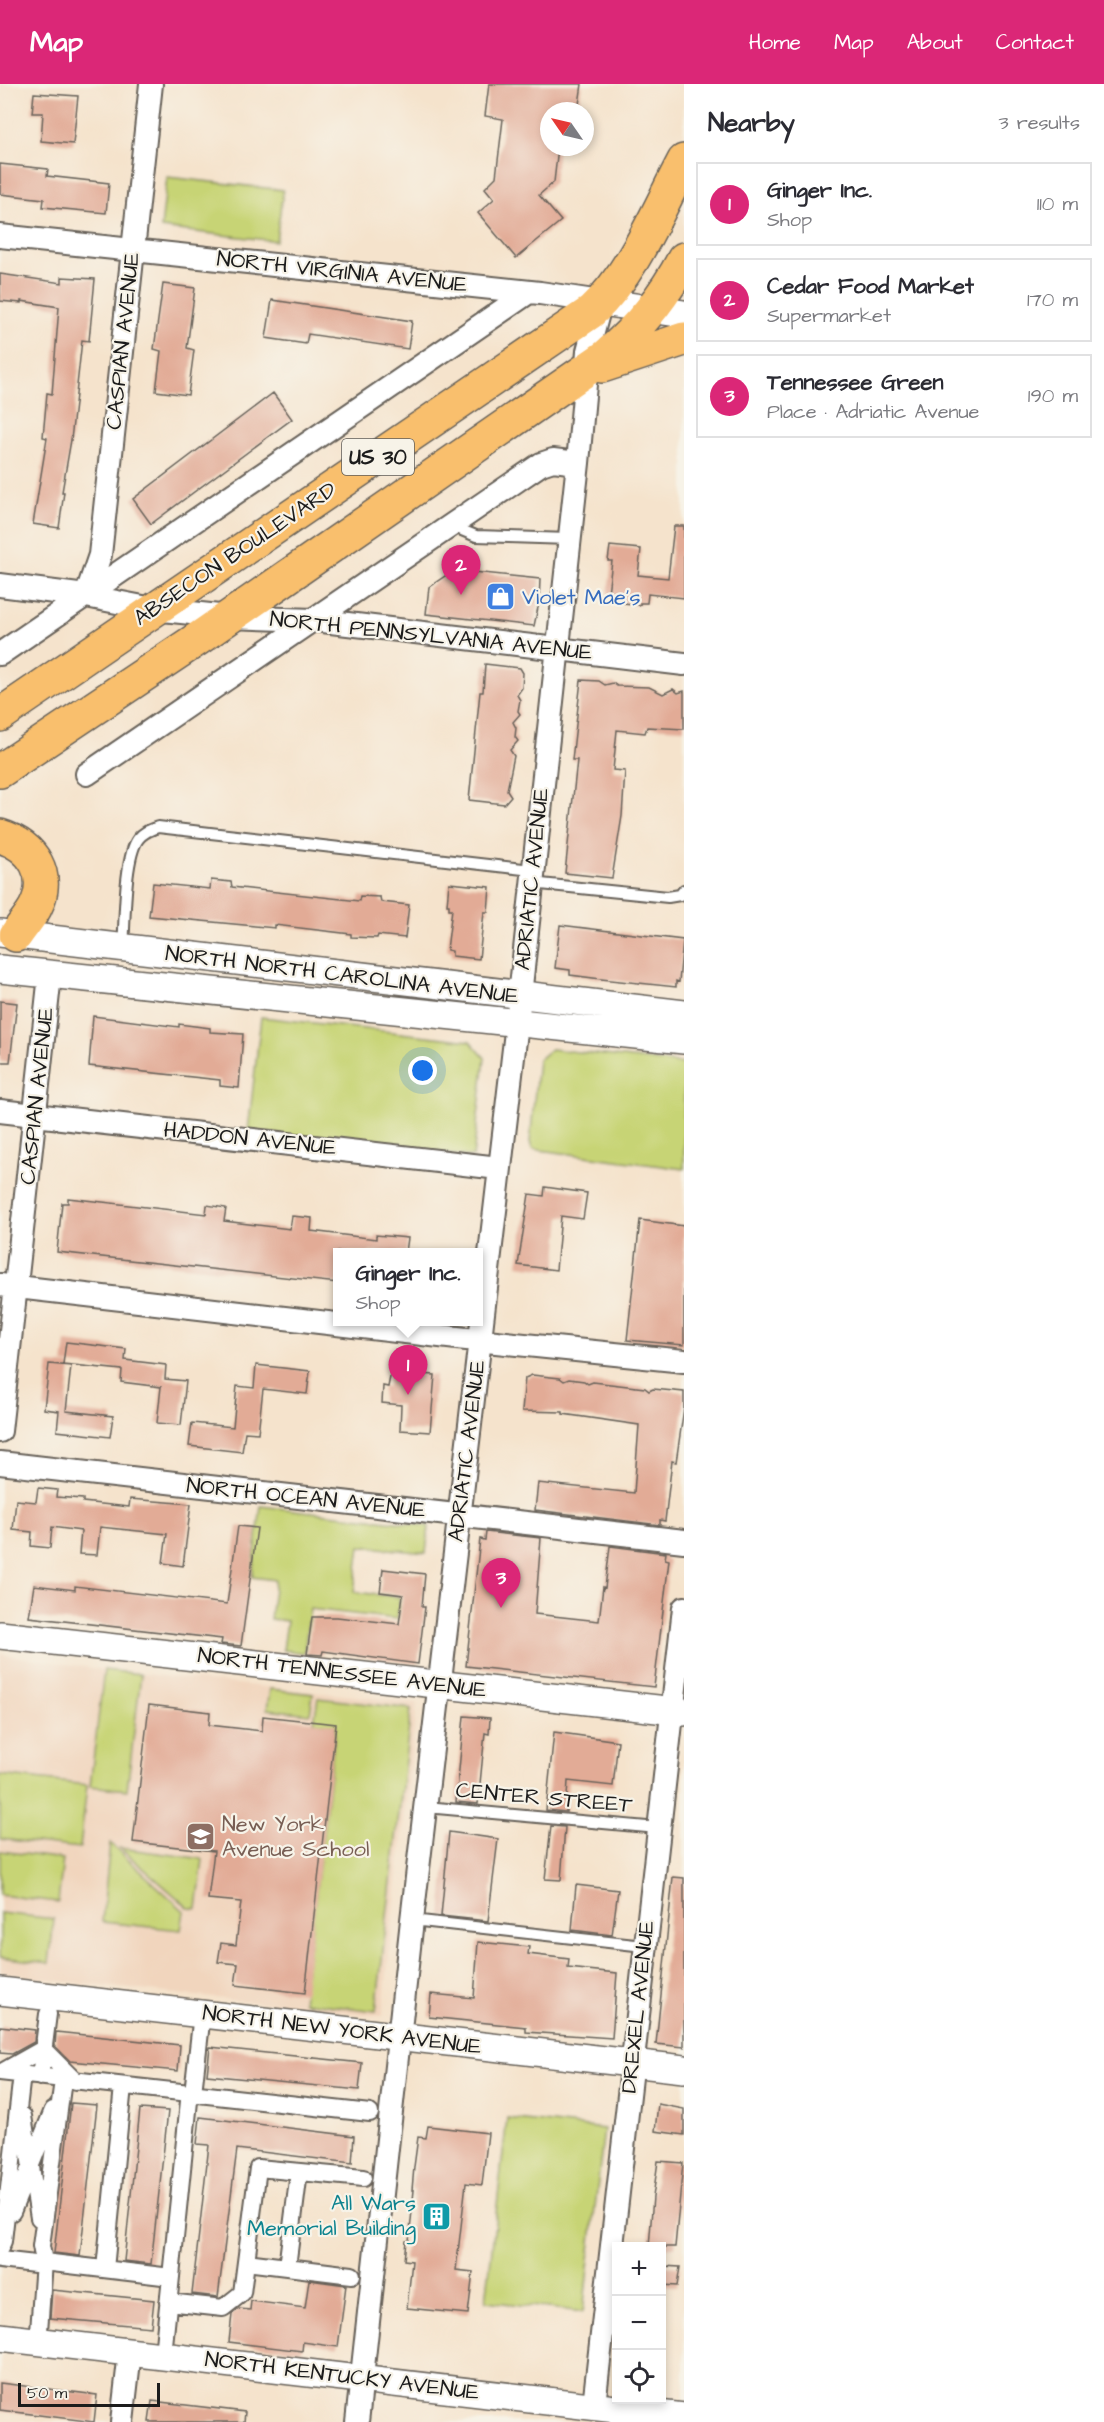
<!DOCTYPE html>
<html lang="en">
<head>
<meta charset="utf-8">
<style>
  body { margin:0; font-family:"Architects Daughter",sans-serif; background:#f2f2f3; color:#2b2b33 }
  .controls { position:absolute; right:18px; bottom:18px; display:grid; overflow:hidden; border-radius:0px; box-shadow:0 3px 9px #0003 }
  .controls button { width:54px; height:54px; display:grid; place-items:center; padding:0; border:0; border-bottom:2px solid #e1e1e2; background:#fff; color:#2b2b33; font:30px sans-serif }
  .compass { position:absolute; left:540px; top:18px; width:54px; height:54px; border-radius:50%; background:#fff; box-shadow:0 3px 9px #0003; rotate:304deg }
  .scale { position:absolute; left:18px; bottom:15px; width:142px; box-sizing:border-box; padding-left:6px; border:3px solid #1c1c1c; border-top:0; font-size:16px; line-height:21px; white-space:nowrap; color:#1c1c1c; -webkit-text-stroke:4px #f7f3e8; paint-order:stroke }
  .you { position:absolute; left:423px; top:987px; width:21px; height:21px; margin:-15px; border:4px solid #fff; border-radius:50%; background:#1a73e8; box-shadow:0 0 0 9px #1a73e833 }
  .badge { display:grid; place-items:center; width:39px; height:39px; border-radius:50%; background:#db2777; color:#fff; font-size:20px; font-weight:700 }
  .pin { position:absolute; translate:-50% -50px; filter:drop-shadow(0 2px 3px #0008) }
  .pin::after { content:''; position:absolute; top:32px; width:21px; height:18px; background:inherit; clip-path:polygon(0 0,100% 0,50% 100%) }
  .popup { position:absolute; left:333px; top:1164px; width:150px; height:78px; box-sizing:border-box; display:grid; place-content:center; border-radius:0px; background:#fff; filter:drop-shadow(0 2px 4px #0005); font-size:20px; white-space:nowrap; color:#7c7c81 }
  .popup b { font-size:22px; color:#2b2b33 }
  .popup::after { content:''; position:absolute; left:50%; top:100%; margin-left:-12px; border:12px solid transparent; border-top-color:#fff }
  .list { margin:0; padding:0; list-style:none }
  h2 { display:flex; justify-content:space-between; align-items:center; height:78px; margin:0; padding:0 24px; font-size:26px }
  h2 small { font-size:20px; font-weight:400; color:#7c7c81 }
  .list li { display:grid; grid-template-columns:39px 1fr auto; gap:18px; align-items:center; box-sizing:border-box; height:84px; margin:0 12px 12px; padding:0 12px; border:2px solid #e1e1e2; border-radius:0px }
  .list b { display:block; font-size:22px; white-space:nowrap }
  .list p { margin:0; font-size:20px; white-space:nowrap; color:#7c7c81 }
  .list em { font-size:20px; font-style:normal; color:#7c7c81 }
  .icon { flex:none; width:33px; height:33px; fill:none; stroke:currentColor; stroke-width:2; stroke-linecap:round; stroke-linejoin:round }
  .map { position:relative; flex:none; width:684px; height:2338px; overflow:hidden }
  header { display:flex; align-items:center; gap:36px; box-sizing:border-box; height:84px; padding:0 30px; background:#db2777; color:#fff }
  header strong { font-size:28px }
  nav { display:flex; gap:33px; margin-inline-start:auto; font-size:21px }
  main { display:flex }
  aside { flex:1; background:#fff }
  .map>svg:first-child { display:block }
  .built { fill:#f1d5bd }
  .green { fill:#c7d475; stroke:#727848; stroke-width:1.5 }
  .building { fill:#e2ab96 }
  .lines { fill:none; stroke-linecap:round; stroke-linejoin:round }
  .service-casing { stroke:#68625a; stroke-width:14 }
  .pedestrian-casing { stroke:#68625a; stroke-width:20 }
  .minor-casing { stroke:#68625a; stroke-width:26 }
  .tertiary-casing { stroke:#68625a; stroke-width:30 }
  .trunk-casing { stroke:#68625a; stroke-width:36 }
  .service { stroke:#fff; stroke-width:10 }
  .pedestrian { stroke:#fff; stroke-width:16 }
  .minor { stroke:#fff; stroke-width:22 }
  .tertiary { stroke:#fff; stroke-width:27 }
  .trunk { stroke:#f9bf6d; stroke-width:33 }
  .labels { text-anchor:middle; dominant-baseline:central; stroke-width:4.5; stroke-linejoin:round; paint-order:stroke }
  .shield { fill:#f7f3e8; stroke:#5e5c59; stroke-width:1.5 }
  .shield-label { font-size:21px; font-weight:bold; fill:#1c1c1c }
  .street-label { font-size:22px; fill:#1c1c1c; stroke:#f7f3e8 }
  .shop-label { font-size:22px; fill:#366cbe; stroke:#f7f3e8; text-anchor:start }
  .education-label { font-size:22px; fill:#785e54; stroke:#f7f3e8; text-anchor:start }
  .culture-label { font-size:22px; fill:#0d838f; stroke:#f7f3e8; text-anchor:end }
</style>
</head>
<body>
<header>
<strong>Map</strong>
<nav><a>Home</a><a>Map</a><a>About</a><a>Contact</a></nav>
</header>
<main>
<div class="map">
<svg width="684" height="2338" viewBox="0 0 684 2338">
  <rect width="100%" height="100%" fill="#f7f3e8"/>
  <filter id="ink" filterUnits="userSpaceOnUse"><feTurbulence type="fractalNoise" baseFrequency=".0167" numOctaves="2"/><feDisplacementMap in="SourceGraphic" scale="12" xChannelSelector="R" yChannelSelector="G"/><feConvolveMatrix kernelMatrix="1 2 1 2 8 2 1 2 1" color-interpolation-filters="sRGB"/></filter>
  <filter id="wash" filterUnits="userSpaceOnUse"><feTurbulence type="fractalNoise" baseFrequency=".008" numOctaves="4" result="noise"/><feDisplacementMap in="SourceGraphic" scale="24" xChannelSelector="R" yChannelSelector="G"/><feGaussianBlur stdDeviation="1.35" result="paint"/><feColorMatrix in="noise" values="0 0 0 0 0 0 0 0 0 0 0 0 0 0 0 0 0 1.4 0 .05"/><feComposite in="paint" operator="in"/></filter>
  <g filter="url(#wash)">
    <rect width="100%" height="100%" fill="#f5e3cc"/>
    <path class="built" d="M0,1570l104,16 313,33 -35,313 -325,-35 -57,-9z"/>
    <path class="green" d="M167,93l116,13 -7,51 -115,-13z
      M261,933l209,24 15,17 -12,99 -225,-26z
      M551,965l133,15v105l-152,-20 -2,-7 8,-82z
      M261,1422l168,20 -3,27 -66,-7 -6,46 46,5 -3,22 -87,-10 -6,44 -21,-3 4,-29 -17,-2 5,-39 -23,-3z
      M104,1586l37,4 -14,116 -37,-4z
      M270,1605l43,5 -3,20 -43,-5z
      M318,1614l93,11 -35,302 -73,-9 33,-277 -22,-3z
      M0,1691l87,10 -7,63 -80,-9z
      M110,1759l74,68 -3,19 -79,-8z
      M120,1764l83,11 -6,50 -8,-1z
      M0,1767l63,8 -5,43 -58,-7z
      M0,1829l54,6 -5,44 -49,-6z
      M507,2034l97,11 -21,183 -97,-11z"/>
    <g id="blocks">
      <path class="building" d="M489,0h93l-4,27h-29v36h9l-4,35 -15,13 22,26 -45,37 -38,-45 16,-14 -9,-11 11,-11 7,-58 -18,-3z
        M34,9l44,3 -5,48 -32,-3 2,-28h-11z
        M0,80l48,5 -1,7 62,7 -3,30 -63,-6 1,-8 -44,-5z
        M0,190l62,9v-6l33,2 -6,62 -7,-1 -11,100 -9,52h2l-5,36 -26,-4 14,-86 -4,-1 4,-44 5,1 7,-87 -38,-6v2l-21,-2z
        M163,200l32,4 -8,60 7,2 -6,45 -32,-4 5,-40 -7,-2z
        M272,216l140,21 -4,28 -100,-15 -2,10 -40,-6z
        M273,309l19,26 -141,105 -18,-25z
        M674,442h10v72l-36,-4 -1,9h-7v2l-33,-4 5,-40h-4l2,-15 31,3 -3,26 30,3z
        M454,486l86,9 -1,24 -5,23 -108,-12 3,-27z
        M485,580l35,4 3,5 -1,15 -5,7 3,5 -2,11 2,3 -7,8 3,6 -1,9 3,4 -8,9 4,6 -7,34 4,6 -7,8 -35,-4 11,-108h3z
        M581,596l18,1 6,4 8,-2 4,3 32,1 14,7 10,-5 5,4 6,-2v38l-37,-2 -2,6 -28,-3 -4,40 12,1 -3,45 -10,62 -47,-5 12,-113h-5z
        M211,796l20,2 1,5 127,14 1,-5 20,1 1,5 28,3 -4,33 -27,-3 -1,3 -26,-1v-3l-76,-9v3l-126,-12 4,-33 57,6z
        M449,799l41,4 -2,25h-4l-5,47 -27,-3v-5l-5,-1 5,-41h-3v-4h-2z
        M560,841l123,15 -4,42 -3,-1v6l-75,-8 -31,-4v-5l-15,-2z
        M0,917l17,2 -7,59h-10z
        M93,932l86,11v-3l31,4v4l33,2 -4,54 -19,-2v-6l-131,-14z
        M545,1103l42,6 -4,26 -22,-3 -5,54 -38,-5 11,-71 15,2z
        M68,1114l138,16 1,-9 19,3 -2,13 66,8 2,-13 20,2 -1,13 65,8v-4l32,3 -2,14h-68v31l-281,-31 5,-49h6z
        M640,1136l44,6v119l-57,-5z
        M66,1258l60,7 -1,11 41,5 -1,14 21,2 -5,44 -24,-2 4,-36 -40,-5 1,-12 -59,-6z
        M49,1280l22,2 -5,45 47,5 -3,21 -53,-6 2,-20 -15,-2z
        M256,1281l54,6 -3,23 -44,-5 -5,44 -13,-1 -3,20 -53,-6 3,-23 41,4 4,-41 17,2z
        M391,1288l44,3 -5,57 -30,-2 1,-25 -19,-2 1,-17 5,1z
        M532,1291l28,3 4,3 5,-2 15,2 4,3 5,-2 52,6 4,3 4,-2 31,3v16l-8,54 -4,-1 -7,60 -5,-1v5l-125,-15 3,-27 96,10 5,-68 -76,-11v-2l-41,-1 3,-33z
        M38,1404l19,2 -1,7 27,2v3l46,5 1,-8 61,5 -8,62 -20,-3 4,-29 -67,-7 -3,28 -18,-1 2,-23 -29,-4 -2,21 -19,-2 1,-14 -19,-2 3,-30 20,2z
        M238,1442l19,2 -16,118 -20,-2 1,-5 -193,-22 5,-32 41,5v-4l152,18z
        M486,1448l55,6 -6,76 64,7 4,-34 2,1 5,-42 56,7 -1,6 4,1 -15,127 -188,-21 14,-127 5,1z
        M383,1485l42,5 -3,33h3l-7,57 -95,-13 -1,4 -15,-1 5,-37h25l62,7 4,-29 -23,-3z
        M149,1621l61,7 -1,13 53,6 1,-15 73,8 -31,269 -70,-8 3,-21 -20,-2 3,-19 15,2 5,-43 -33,-3 6,-48 -81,-9z
        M464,1632l26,2 -1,16 -4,-1 -7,71 -22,-2z
        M554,1648l64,9 -5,45 -45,-5 -2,31 -20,-2z
        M551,1742l14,1 -4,53 -16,-1z
        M449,1748l49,7 -10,82 -47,-5z
        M673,1793l11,1v169l-28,-3z
        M576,1801l42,5 -6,45 -40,-5z
        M478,1858l51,5 -1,7 41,5 -1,9 49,5 -5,65 -86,-6v-5l-97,-10 2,-23 43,4z
        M0,1942l35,4 -1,12 -22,12 -12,-1z
        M56,1948l124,13 -2,26 -108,-10 -15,-15z
        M210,1963l152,16 -3,27 -152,-15z
        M71,2019l26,2 -17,151 -26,-3z
        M658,2020l26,5v26l-29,-4z
        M140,2025l28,2 -17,153 -27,-3z
        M200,2033l154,19 -2,27 -115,-14 -19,148 -26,-3 17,-149 -12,-1z
        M428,2042l60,7 -6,52 -16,-2 -10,87 17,2 -5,42 -61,-6 5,-47 -8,-1 2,-19h3l5,-51h-2l2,-23 4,-30 8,1z
        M658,2077l25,2 -8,84h-26l4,-50z
        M662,2182l18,1 -3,19 -15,-1z
        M309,2196l37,5 -8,62 -35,-5 -1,9 -73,-9 3,-28 7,-5 11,1 1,-9 54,7z
        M52,2206l102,10 -3,27 -101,-9z
        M0,2299l97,12 -3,27 -94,-12z
        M152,2317l93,11 -1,10h-95z"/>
    </g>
  </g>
  <g filter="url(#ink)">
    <use href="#blocks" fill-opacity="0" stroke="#68625a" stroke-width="1.5"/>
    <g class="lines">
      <defs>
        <path id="service" d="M452,442l24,10 93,3
          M531,799l137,14 12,-2 4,-5
          M123,865c2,-26 1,-91 15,-110 5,-7 12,-9 20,-12l374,43
          M426,1723l232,21
          M412,1836l232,26"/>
        <path id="pedestrian" d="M0,1988l370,41
          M2,1988l41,-23 32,32
          M40,1993l8,-63
          M23,2032l16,102
          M12,2128l41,-102
          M0,2164l3,-7 19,-167
          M0,2176l35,4 9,-2 127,15
          M246,2178l106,13
          M287,2183l12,-95
          M105,2185l18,-183
          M168,2218l55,6 19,-15 16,-125 105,10
          M39,2247l5,-69 -3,-16 22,-166
          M164,2261l25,-244 4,-8 9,-79"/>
        <path id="minor" d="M0,152l540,57 61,9 -13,49 -10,112 -61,560 -105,897 -55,502
          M0,501l86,11 67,13 76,8 85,3 370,44
          M86,512l14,-41 51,-471
          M0,570l529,-362
          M87,690l454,-310 12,-4 25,3
          M0,1027l499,57
          M0,1201l457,53 227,23
          M0,1347l50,-456
          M0,1379l684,78
          M594,2321l90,-797
          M122,2338l8,-70"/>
        <path id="tertiary" d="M601,218l83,12
          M0,849l684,81
          M0,885l684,71
          M0,1551l684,77
          M0,1907l684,78
          M0,2253l684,80"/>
        <path id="trunk" d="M602,282l82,-27
          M0,631l591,-403c43,-40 66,-100 93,-151
          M0,687l199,-133 407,-282c33,-28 58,-59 78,-97
          M0,752c33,10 52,39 35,72 -5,9 -13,18 -19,27"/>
      </defs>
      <use href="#service" class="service-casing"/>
      <use href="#pedestrian" class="pedestrian-casing"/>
      <use href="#minor" class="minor-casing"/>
      <use href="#tertiary" class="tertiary-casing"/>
      <use href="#trunk" class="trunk-casing"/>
      <use href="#service" class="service"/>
      <use href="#pedestrian" class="pedestrian"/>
      <use href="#minor" class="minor"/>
      <use href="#tertiary" class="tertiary"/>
      <use href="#trunk" class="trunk"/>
    </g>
  </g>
  <defs>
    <symbol id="shop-square" viewBox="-11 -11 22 22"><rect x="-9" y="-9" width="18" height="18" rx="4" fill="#3f7fe0" stroke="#f7f3e8"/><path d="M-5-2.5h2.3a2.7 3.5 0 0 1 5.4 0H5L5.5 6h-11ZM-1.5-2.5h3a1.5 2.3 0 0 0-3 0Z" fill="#fff"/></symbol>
    <symbol id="school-square" viewBox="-11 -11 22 22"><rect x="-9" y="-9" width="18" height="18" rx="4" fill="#8d6e63" stroke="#f7f3e8"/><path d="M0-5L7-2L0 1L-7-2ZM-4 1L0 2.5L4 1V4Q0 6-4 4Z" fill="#fff"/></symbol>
    <symbol id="building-square" viewBox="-11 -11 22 22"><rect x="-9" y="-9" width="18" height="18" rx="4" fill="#0f9aa8" stroke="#f7f3e8"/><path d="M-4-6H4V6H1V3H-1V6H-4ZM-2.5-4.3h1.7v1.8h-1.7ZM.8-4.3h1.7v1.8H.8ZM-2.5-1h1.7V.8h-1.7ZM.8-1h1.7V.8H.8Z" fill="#fff"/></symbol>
  </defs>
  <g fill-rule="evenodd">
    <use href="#shop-square" x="484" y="496" width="33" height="33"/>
    <use href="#school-square" x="184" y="1736" width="33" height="33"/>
    <use href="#building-square" x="420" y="2116" width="33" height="33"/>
  </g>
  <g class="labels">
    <rect class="shield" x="342" y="355" width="72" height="36" rx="4.5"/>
    <g class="shield-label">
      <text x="378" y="373">US 30</text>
    </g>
    <g class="street-label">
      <text transform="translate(342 188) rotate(6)">NORTH VIRGINIA AVENUE</text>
      <text transform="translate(123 257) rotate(-84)">CASPIAN AVENUE</text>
      <text transform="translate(235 470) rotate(-34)">ABSECON BOULEVARD</text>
      <text transform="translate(431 552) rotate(6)">NORTH PENNSYLVANIA AVENUE</text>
      <text transform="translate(532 795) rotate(-84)">ADRIATIC AVENUE</text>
      <text transform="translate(342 891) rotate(7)">NORTH NORTH CAROLINA AVENUE</text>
      <text transform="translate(37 1012) rotate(-84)">CASPIAN AVENUE</text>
      <text transform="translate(250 1055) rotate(6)">HADDON AVENUE</text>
      <text transform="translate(467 1367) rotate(-83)">ADRIATIC AVENUE</text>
      <text transform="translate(306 1414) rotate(6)">NORTH OCEAN AVENUE</text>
      <text transform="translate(342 1589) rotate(7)">NORTH TENNESSEE AVENUE</text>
      <text transform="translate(544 1714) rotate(5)">CENTER STREET</text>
      <text transform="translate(638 1923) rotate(-84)">DREXEL AVENUE</text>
      <text transform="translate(342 1946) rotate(7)">NORTH NEW YORK AVENUE</text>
      <text transform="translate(342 2292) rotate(7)">NORTH KENTUCKY AVENUE</text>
    </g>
    <g class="shop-label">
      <text x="522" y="513">Violet Mae's</text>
    </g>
    <g class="education-label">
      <text x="222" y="1740">New York<tspan x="222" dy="25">Avenue School</tspan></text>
    </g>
    <g class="culture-label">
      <text x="416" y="2119">All Wars<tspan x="416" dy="25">Memorial Building</tspan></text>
    </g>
  </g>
</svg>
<div class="controls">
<button>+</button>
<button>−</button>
<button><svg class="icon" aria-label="locate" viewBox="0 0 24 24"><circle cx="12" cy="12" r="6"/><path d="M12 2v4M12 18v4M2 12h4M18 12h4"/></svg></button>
</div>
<svg class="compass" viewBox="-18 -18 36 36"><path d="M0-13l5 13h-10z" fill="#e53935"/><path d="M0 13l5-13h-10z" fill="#7c7c81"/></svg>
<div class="scale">50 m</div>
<div class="you"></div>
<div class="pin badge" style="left:408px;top:1311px">1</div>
<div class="popup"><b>Ginger Inc.</b>Shop</div>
<div class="pin badge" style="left:461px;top:511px">2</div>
<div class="pin badge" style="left:501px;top:1524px">3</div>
</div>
<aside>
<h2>Nearby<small>3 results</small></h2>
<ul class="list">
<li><span class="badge">1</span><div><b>Ginger Inc.</b><p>Shop</p></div><em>110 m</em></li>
<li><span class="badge">2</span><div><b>Cedar Food Market</b><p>Supermarket</p></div><em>170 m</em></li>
<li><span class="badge">3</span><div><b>Tennessee Green</b><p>Place · Adriatic Avenue</p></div><em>190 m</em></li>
</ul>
</aside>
</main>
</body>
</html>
